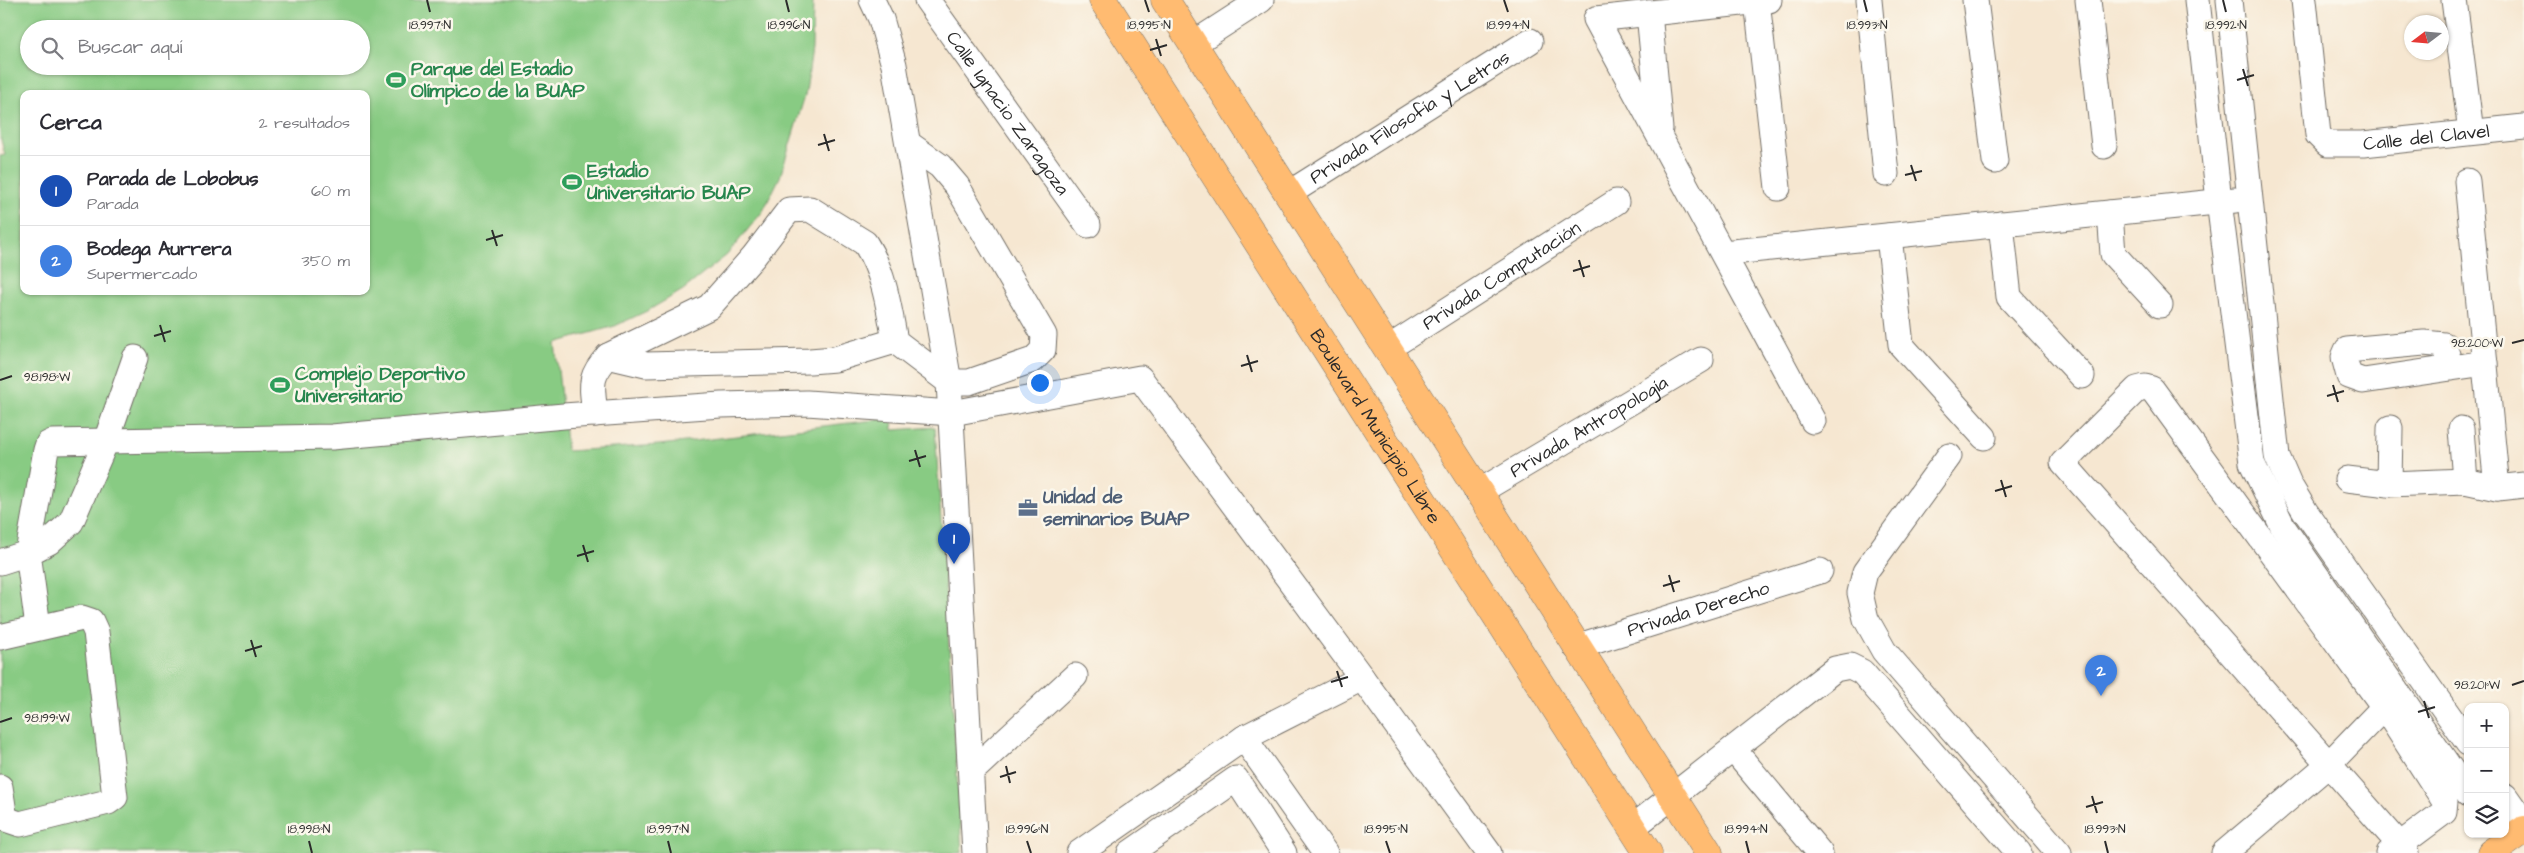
<!DOCTYPE html>
<html lang="es">
<head>
<meta charset="utf-8">
<style>
  body { margin:0; font-family:"Architects Daughter",sans-serif; background:#f7f7f7; color:#2b2b33 }
  .controls { position:absolute; right:15px; bottom:15px; display:grid; overflow:hidden; border-radius:10px; box-shadow:0 1px 4px #0004 }
  .controls button { width:45px; height:45px; display:grid; place-items:center; padding:0; border:0; border-bottom:1px solid #e1e1e2; background:#fff; color:#2b2b33; font:25px sans-serif }
  .compass { position:absolute; left:2404px; top:15px; width:45px; height:45px; border-radius:50%; background:#fff; box-shadow:0 1px 4px #0004; rotate:254deg }
  .you { position:absolute; left:1039px; top:382px; width:18px; height:18px; margin:-12px; border:4px solid #fff; border-radius:50%; background:#1a73e8; box-shadow:0 0 0 8px #1a73e833 }
  .badge { display:grid; place-items:center; width:32px; height:32px; border-radius:50%; background:#b45309; color:#fff; font-size:16px; font-weight:700 }
  .pin { position:absolute; translate:-50% -41px; filter:drop-shadow(0 1px 2px #0008) }
  .pin::after { content:''; position:absolute; top:26px; width:18px; height:15px; background:inherit; clip-path:polygon(0 0,100% 0,50% 100%) }
  .list { margin:0; padding:0; list-style:none }
  h2 { display:flex; justify-content:space-between; align-items:center; height:65px; margin:0; padding:0 20px; font-size:21px }
  h2 small { font-size:16px; font-weight:400; color:#7c7c81 }
  .list li { display:grid; grid-template-columns:32px 1fr auto; gap:15px; align-items:center; box-sizing:border-box; height:70px; padding:0 20px; border-top:1px solid #e1e1e2 }
  .list b { display:block; font-size:19px; white-space:nowrap }
  .list p { margin:0; font-size:16px; white-space:nowrap; color:#7c7c81 }
  .list em { font-size:16px; font-style:normal; color:#7c7c81 }
  .icon { flex:none; width:28px; height:28px; fill:none; stroke:currentColor; stroke-width:2; stroke-linecap:round; stroke-linejoin:round }
  .map { position:relative; flex:none; width:2524px; height:853px; overflow:hidden }
  .search { position:absolute; background:#fff; box-shadow:0 1px 4px #0004; left:20px; top:20px; width:350px; height:55px; display:flex; align-items:center; gap:12px; box-sizing:border-box; padding:0 18px; border-radius:28px; color:#7c7c81; font-size:19px }
  .panel { position:absolute; background:#fff; box-shadow:0 1px 4px #0004; left:20px; top:90px; width:350px; height:205px; border-radius:10px }
  .map>svg:first-child { display:block }
  .green { fill:#88cb83; stroke:#5a7b57; fill-rule:evenodd }
  .lines { fill:none; stroke-linecap:round; stroke-linejoin:round }
  .minor-casing { stroke:#726d65; stroke-width:27 }
  .major-casing { stroke:#726d65; stroke-width:29 }
  .minor { stroke:#fff; stroke-width:25 }
  .major { stroke:#ffbb71; stroke-width:28 }
  .ticks { fill:none; stroke:#2b2b2b; stroke-width:2 }
  .labels { text-anchor:middle; dominant-baseline:central; stroke-width:5; stroke-linejoin:round; paint-order:stroke }
  .leisure-label { font-size:19px; font-weight:bold; fill:#27864d; stroke:#fbf7ec; text-anchor:start }
  .street-label { font-size:19px; fill:#2b2b2b; stroke:#fbf7ec }
  .service-label { font-size:19px; font-weight:bold; fill:#4e5e75; stroke:#fbf7ec; text-anchor:start }
  .ticks-label { font-size:12px; text-anchor:middle; fill:#2b2b2b; stroke:#fbf7ec; stroke-width:5; stroke-linejoin:round; paint-order:stroke }
</style>
</head>
<body>
<div class="map">
<svg width="2524" height="853" viewBox="0 0 2524 853">
  <rect width="100%" height="100%" fill="#fbf7ec"/>
  <filter id="ink" filterUnits="userSpaceOnUse"><feTurbulence type="fractalNoise" baseFrequency=".02" numOctaves="2"/><feDisplacementMap in="SourceGraphic" scale="10" xChannelSelector="R" yChannelSelector="G"/><feConvolveMatrix kernelMatrix="1 2 1 2 8 2 1 2 1" color-interpolation-filters="sRGB"/></filter>
  <filter id="wash" filterUnits="userSpaceOnUse"><feTurbulence type="fractalNoise" baseFrequency=".0096" numOctaves="4" result="noise"/><feDisplacementMap in="SourceGraphic" scale="20" xChannelSelector="R" yChannelSelector="G"/><feGaussianBlur stdDeviation="1.12" result="paint"/><feColorMatrix in="noise" values="0 0 0 0 0 0 0 0 0 0 0 0 0 0 0 0 0 1.4 0 .05"/><feComposite in="paint" operator="in"/></filter>
  <g filter="url(#wash)">
    <rect width="100%" height="100%" fill="#f6e7d1"/>
    <path class="green" d="M0,0h813l-1,49 -6,43 -26,85 -17,34 -36,44 -44,35 -34,20 -34,16 -60,17 12,108 92,-6 233,-27 1,12 42,-3 27,426h-962v-697l5,-1 -5,-19zM29,29h332v37h-332zM24,94h342v197h-342z"/>
  </g>
  <g filter="url(#ink)">
    <g class="lines">
      <defs>
        <g id="minor">
          <path d="M872,0l9,19 13,46 55,317 26,471"/>
          <path id="s1" d="M927,0l161,225"/>
          <path d="M1769,0l-173,19 217,402"/>
          <path d="M1869,0l17,174"/>
          <path d="M1975,0l20,161"/>
          <path d="M2088,0l16,146"/>
          <path d="M2197,0l22,201 33,262 31,64 185,267"/>
          <path d="M2229,0l48,456 13,30 15,25 163,232"/>
          <path id="s2" d="M2304,0l14,135 9,9h36l161,-17"/>
          <path d="M2454,0l17,132"/>
          <path d="M1757,1l21,187"/>
          <path d="M1649,13l11,116"/>
          <path d="M1193,44l68,-44"/>
          <path d="M2467,181l30,307"/>
          <path id="s3" d="M1288,194l242,-153"/>
          <path d="M2110,213l3,41 47,51"/>
          <path d="M2001,224l8,73 73,79"/>
          <path d="M1889,236l12,109 83,92"/>
          <path d="M1723,253l512,-53"/>
          <path d="M895,341c-6,-34 -11,-69 -30,-98l-55,-34 -21,1 -35,46 -45,51 -101,49 38,9 164,-4 25,-2 60,-18 54,41h20l64,-22 10,-10 1,-15 -87,-149 -17,-20 -31,-22"/>
          <path id="s4" d="M1387,349l229,-147"/>
          <path d="M2451,368l-7,-23 -20,-2 -77,7 -3,7 5,19 14,5 122,-18"/>
          <path d="M595,414c-3,-29 -7,-36 13,-58"/>
          <path d="M2461,429l4,52"/>
          <path d="M1949,456l-84,116 -5,21 6,26 18,32 175,202"/>
          <path d="M2347,479l42,5 76,-3 32,7 27,-3"/>
          <path d="M2389,484l1,-56"/>
          <path id="s5" d="M1477,493l224,-133"/>
          <path d="M0,562l28,-9 21,-11 22,-20 35,-81 29,-83"/>
          <path d="M38,627l-10,-74 18,-103 2,-6 4,-2 280,-5 232,-21 157,-11 86,-2 145,10 188,-35 222,300 127,175"/>
          <path d="M0,637l82,-19 9,3 5,11 19,165 -7,5 -88,22 -15,-5 -5,-32"/>
          <path id="s6" d="M1576,647l244,-76"/>
          <path d="M1244,738l81,115"/>
          <path d="M1733,749l87,104"/>
          <path d="M971,772l104,-96"/>
          <path d="M2505,796l19,27"/>
          <path d="M1632,828l203,-159 15,-3 12,6 157,181"/>
          <path d="M1079,853l165,-115 118,-60"/>
          <path d="M1130,853l106,-74 48,74"/>
          <path d="M2224,853l104,-88 56,-58"/>
          <path d="M2389,853l55,-41 1,-10 -61,-95 -232,-318 -7,-2 -8,2 -74,74 337,382 6,8"/>
        </g>
        <g id="major">
          <path id="s7" d="M1103,0l545,853"/>
          <path d="M1165,0l544,853"/>
          <path d="M2491,853l33,-23"/>
        </g>
      </defs>
      <use href="#minor" class="minor-casing"/>
      <use href="#major" class="major-casing"/>
      <use href="#minor" class="minor"/>
      <use href="#major" class="major"/>
    </g>
  </g>
  <path class="ticks" d="M427,0l3,12M786,0l3,12M1145,0l4,12M1504,0l4,12M1864,0l3,12M2223,0l3,12M1156,39l5,17M1150,50l17,-5M2243,69l5,17M2237,80l17,-5M824,134l5,17M818,145l17,-5M1911,165l5,16M1905,175l17,-4M492,230l5,16M486,240l17,-5M1579,260l5,17M1573,271l17,-5M160,325l5,17M154,336l17,-5M2512,343l12,-3M1247,355l5,17M1241,366l17,-5M0,380l12,-4M2333,385l5,17M2327,396l17,-5M915,450l5,17M909,461l17,-5M2001,480l5,17M1995,491l17,-5M583,545l5,17M577,556l17,-5M1669,575l5,17M1663,586l17,-5M251,640l5,17M245,651l17,-5M1337,671l5,16M1331,682l17,-5M2512,685l12,-4M2424,701l5,17M2418,712l17,-5M0,722l12,-4M1006,766l4,17M1000,777l16,-5M2092,796l5,17M2086,807l17,-5M309,841l3,12M668,841l3,12M1027,841l4,12M1386,841l4,12M1746,841l3,12M2105,841l3,12"/>
  <defs>
    <symbol id="stadium-bare" viewBox="-9 -9 18 18"><path d="M0-5a6.5 5 0 1 0 0 10a6.5 5 0 1 0 0-10ZM-3.5-1.8h7v3.6h-7Z" fill="#2e9e5b" stroke="#fbf7ec" stroke-width="2.5" paint-order="stroke"/></symbol>
    <symbol id="office-bare" viewBox="-9 -9 18 18"><path d="M-6-3h4V-5.5h4V-3h4V5H-6ZM-1-4.5V-3h2v-1.5ZM-6 0V1H6V0Z" fill="#5c6f8a" stroke="#fbf7ec" stroke-width="2.5" paint-order="stroke"/></symbol>
  </defs>
  <g fill-rule="evenodd">
    <use href="#stadium-bare" x="382" y="66" width="28" height="28"/>
    <use href="#stadium-bare" x="558" y="168" width="28" height="28"/>
    <use href="#stadium-bare" x="266" y="371" width="28" height="28"/>
    <use href="#office-bare" x="1014" y="494" width="28" height="28"/>
  </g>
  <g class="labels">
    <g class="leisure-label">
      <text x="411" y="69">Parque del Estadio<tspan x="411" dy="22">Olímpico de la BUAP</tspan></text>
      <text x="587" y="171">Estadio<tspan x="587" dy="22">Universitario BUAP</tspan></text>
      <text x="295" y="374">Complejo Deportivo<tspan x="295" dy="22">Universitario</tspan></text>
    </g>
    <g class="street-label">
      <text stroke="none"><textPath href="#s1" startOffset="139">Calle Ignacio Zaragoza</textPath></text>
      <text stroke="none"><textPath href="#s3" startOffset="144">Privada Filosofía y Letras</textPath></text>
      <text stroke="none"><textPath href="#s2" startOffset="248">Calle del Clavel</textPath></text>
      <text stroke="none"><textPath href="#s4" startOffset="136">Privada Computación</textPath></text>
      <text stroke="none"><textPath href="#s5" startOffset="130">Privada Antropología</textPath></text>
      <text stroke="none"><textPath href="#s7" startOffset="506">Boulevard Municipio Libre</textPath></text>
      <text stroke="none"><textPath href="#s6" startOffset="128">Privada Derecho</textPath></text>
    </g>
    <g class="service-label">
      <text x="1043" y="497">Unidad de<tspan x="1043" dy="22">seminarios BUAP</tspan></text>
    </g>
  </g>
  <g class="ticks-label">
    <text x="430" y="29">18.997°N</text>
    <text x="789" y="29">18.996°N</text>
    <text x="1149" y="29">18.995°N</text>
    <text x="1508" y="29">18.994°N</text>
    <text x="1867" y="29">18.993°N</text>
    <text x="2226" y="29">18.992°N</text>
    <text x="2477" y="347">98.200°W</text>
    <text x="47" y="381">98.198°W</text>
    <text x="2477" y="689">98.201°W</text>
    <text x="47" y="722">98.199°W</text>
    <text x="309" y="833">18.998°N</text>
    <text x="668" y="833">18.997°N</text>
    <text x="1027" y="833">18.996°N</text>
    <text x="1386" y="833">18.995°N</text>
    <text x="1746" y="833">18.994°N</text>
    <text x="2105" y="833">18.993°N</text>
  </g>
</svg>
<div class="controls">
<button>+</button>
<button>−</button>
<button><svg class="icon" aria-label="layers" viewBox="0 0 24 24"><path d="M12 4l9 5-9 5-9-5zM3 14l9 5 9-5"/></svg></button>
</div>
<svg class="compass" viewBox="-18 -18 36 36"><path d="M0-13l5 13h-10z" fill="#e53935"/><path d="M0 13l5-13h-10z" fill="#7c7c81"/></svg>
<div class="you"></div>
<div class="pin badge" style="left:954px;top:564px;background:#1a4fb4">1</div>
<div class="pin badge" style="left:2101px;top:696px;background:#3f7fe0">2</div>
<div class="search"><svg class="icon" aria-label="search" viewBox="0 0 24 24"><circle cx="10" cy="10" r="6"/><path d="M15 15l6 6"/></svg>Buscar aquí</div>
<section class="panel">
<h2>Cerca<small>2 resultados</small></h2>
<ul class="list">
<li><span class="badge" style="background:#1a4fb4">1</span><div><b>Parada de Lobobus</b><p>Parada</p></div><em>60 m</em></li>
<li><span class="badge" style="background:#3f7fe0">2</span><div><b>Bodega Aurrera</b><p>Supermercado</p></div><em>350 m</em></li>
</ul>
</section>
</div>
</body>
</html>
